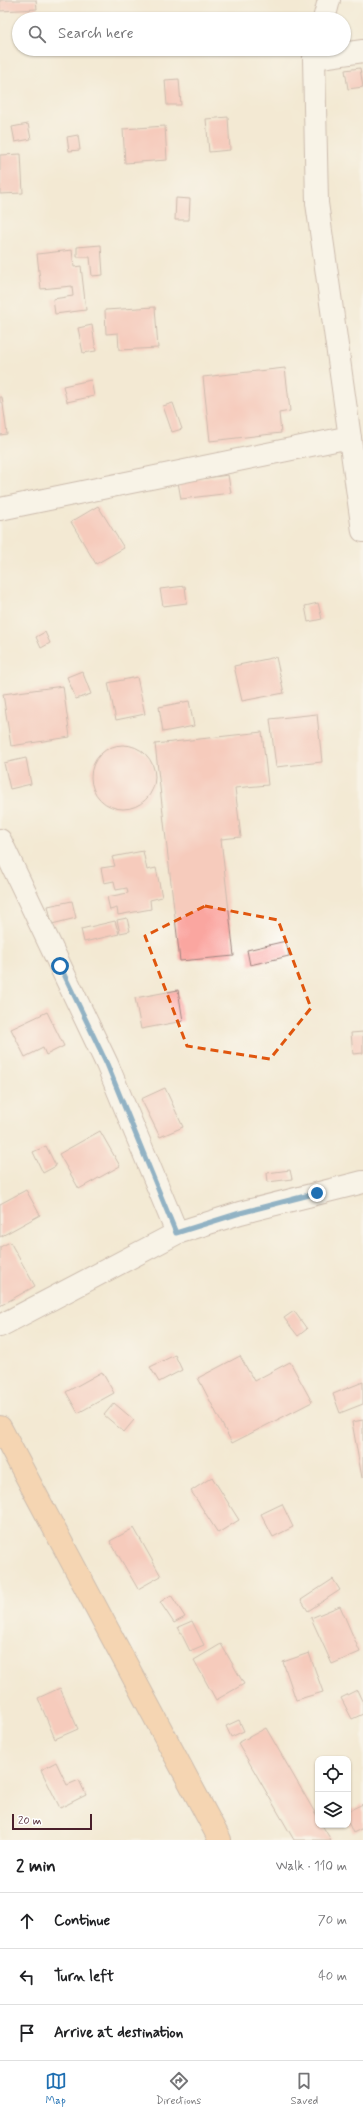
<!DOCTYPE html>
<html lang="en">
<head>
<meta charset="utf-8">
<style>
  body { margin:0; font-family:Mynerve,sans-serif; background:#f2f2f2; color:#202124 }
  .controls { position:absolute; right:12px; bottom:12px; display:grid; overflow:hidden; border-radius:8px; box-shadow:0 1px 3px #0004 }
  .controls button { width:36px; height:36px; display:grid; place-items:center; padding:0; border:0; border-bottom:1px solid #e0e0e0; background:#fff; color:#202124; font:20px sans-serif }
  .scale { position:absolute; left:12px; bottom:10px; width:80px; box-sizing:border-box; padding-left:4px; border:2px solid #4a1f2b; border-top:0; font-size:11px; line-height:14px; white-space:nowrap; color:#4a1f2b; -webkit-text-stroke:3px #fff; paint-order:stroke }
  .stop { position:absolute; width:12px; height:12px; margin:-9px; border:3px solid #1f6fb2; border-radius:50%; background:#fff }
  .stop.end { background:#1f6fb2; border-color:#fff; box-shadow:0 1px 4px #0008 }
  .list { margin:0; padding:0; list-style:none }
  h2 { display:flex; justify-content:space-between; align-items:center; height:52px; margin:0; padding:0 16px; font-size:17px }
  h2 small { font-size:13px; font-weight:400; color:#757577 }
  .list li { display:grid; grid-template-columns:26px 1fr auto; gap:12px; align-items:center; box-sizing:border-box; height:56px; padding:0 16px; border-top:1px solid #e0e0e0 }
  .list b { display:block; font-size:15px; white-space:nowrap }
  .list em { font-size:13px; font-style:normal; color:#757577 }
  .icon { flex:none; width:22px; height:22px; fill:none; stroke:currentColor; stroke-width:2; stroke-linecap:round; stroke-linejoin:round }
  .map { position:relative; flex:none; width:363px; height:1840px; overflow:hidden }
  .search { position:absolute; background:#fff; box-shadow:0 1px 3px #0004; left:12px; right:12px; top:12px; height:44px; display:flex; align-items:center; gap:10px; box-sizing:border-box; padding:0 14px; border-radius:22px; color:#757577; font-size:15px }
  .sheet { height:220px; background:#fff }
  nav { display:flex; justify-content:space-around; align-items:center; box-sizing:border-box; height:56px; border-top:1px solid #e0e0e0; background:#fff; font-size:11px; color:#757577 }
  nav a { display:grid; justify-items:center; gap:2px }
  nav .on { color:#1f6fb2 }
  .map>svg:first-child { display:block }
  .building { fill:#faa6a0 }
  .lines { fill:none; stroke-linecap:round; stroke-linejoin:round }
  .minor-casing { stroke:#9e847f; stroke-width:24 }
  .highway-casing { stroke:#9e847f; stroke-width:24 }
  .minor { stroke:#fff; stroke-width:22 }
  .highway { stroke:#f8bd89; stroke-width:22 }
  .route { stroke:#1f6fb2; stroke-width:5 }
  .marked { fill:none; stroke:#e0560e; stroke-width:3; stroke-dasharray:8 5; stroke-linejoin:round }
</style>
</head>
<body>
<div class="map">
<svg width="363" height="1840" viewBox="0 0 363 1840">
  <rect width="100%" height="100%" fill="#fff"/>
  <filter id="ink" filterUnits="userSpaceOnUse"><feTurbulence type="fractalNoise" baseFrequency=".025" numOctaves="2"/><feDisplacementMap in="SourceGraphic" scale="8" xChannelSelector="R" yChannelSelector="G"/><feConvolveMatrix kernelMatrix="1 2 1 2 8 2 1 2 1" color-interpolation-filters="sRGB"/></filter>
  <filter id="wash" filterUnits="userSpaceOnUse"><feTurbulence type="fractalNoise" baseFrequency=".012" numOctaves="4" result="noise"/><feDisplacementMap in="SourceGraphic" scale="16" xChannelSelector="R" yChannelSelector="G"/><feGaussianBlur stdDeviation="0.9" result="paint"/><feColorMatrix in="noise" values="0 0 0 0 0 0 0 0 0 0 0 0 0 0 0 0 0 1.4 0 .05"/><feComposite in="paint" operator="in"/></filter>
  <g filter="url(#wash)">
    <rect width="100%" height="100%" fill="#f3e9d3"/>
    <g id="blocks">
      <path class="building" d="M0,0h36l1,9 -37,2z
        M360,68l3,19 -15,2 -3,-19z
        M179,79l2,26h-14l-2,-25z
        M228,117l2,33 -21,2 -3,-33z
        M28,124l3,15 -16,3 -3,-15z
        M165,126l2,34 -42,3 -2,-34z
        M78,135l2,15 -11,1 -2,-14z
        M21,154l2,39 -23,1v-39z
        M176,198l14,1 -1,21h-14z
        M101,245l2,30 -11,1 -2,-19h-13v-10z
        M72,250l2,17 7,-1 5,44 -31,4 -2,-15 20,-3 -1,-10 -31,3 -4,-35z
        M155,307l3,41 -39,2 -1,-17 -12,1 -1,-24z
        M92,325l4,26 -13,2 -5,-25z
        M285,368l5,43 -11,2 2,20 -71,8 -7,-64z
        M91,380l3,16 -27,6 -4,-16z
        M0,397h2l5,37 -7,1z
        M173,403l9,26 -10,3 -9,-26z
        M228,475l3,18 -50,6 -3,-17z
        M98,506l26,42 -28,16 -25,-42z
        M185,586l2,17 -24,3 -3,-17z
        M318,603l4,16 -14,3 -3,-16z
        M45,632l5,11 -9,5 -5,-11z
        M276,657l8,36 -42,8 -8,-35z
        M82,671l9,23 -15,5 -9,-22z
        M137,677l8,37 -29,6 -8,-37z
        M63,686l7,51 -59,9 -8,-52z
        M189,701l5,25 -31,6 -4,-25z
        M317,714l5,48 -46,5 -6,-48z
        M262,732l6,53 -33,3 6,49 -20,2 13,117 -54,5 -25,-217z
        M91 777a32 32 0 1 1 64 0a32 32 0 1 1-64 0Z
        M26,758l5,26 -21,5 -6,-26z
        M143,851l4,19 9,-2 6,29 -12,3 1,9 -33,6 -1,-7 -7,2 -3,-13 21,-4 -1,-5 -11,2 -2,-9 -10,2 -3,-15 14,-2 -3,-9z
        M72,901l4,17 -24,6 -4,-18z
        M127,918l3,13 -10,2 -3,-13z
        M115,921l4,13 -35,8 -3,-13z
        M286,941l3,15 -39,9 -3,-15z
        M178,990l5,31 -42,8 -6,-31z
        M47,1012l17,34 -18,9 -3,-7 -18,9 -14,-28z
        M363,1032v21l-10,1 -2,-21z
        M165,1088l18,39 -23,10 -19,-38z
        M100,1131l20,35 -41,23 -20,-35z
        M46,1146l10,20 -13,7 -10,-21z
        M290,1170l2,9 -24,3 -1,-9z
        M26,1190l14,25 -40,22v-33z
        M10,1242l25,44 -35,20v-59z
        M294,1311l13,18 -9,7 -14,-18z
        M175,1355l7,15 -23,12 -9,-15z
        M240,1356l14,25 36,-19 22,40 -80,41 -34,-65z
        M102,1372l12,21 -36,20 -12,-21z
        M363,1382v22l-23,9 -7,-19z
        M114,1403l20,17 -10,12 -20,-17z
        M363,1420v58h-1l-10,-56z
        M212,1477l27,43 -21,13 -27,-42z
        M282,1504l11,23 -20,10 -12,-23z
        M134,1528l27,48 -23,13 -28,-48z
        M333,1579l7,11 -32,21 -7,-11z
        M171,1595l14,22 -11,6 -14,-21z
        M340,1606l20,46 -28,12 -21,-46z
        M192,1621l12,24 -14,6 -12,-24z
        M221,1644l23,40 -28,16 -22,-40z
        M309,1653l14,39 -27,8 -13,-38z
        M60,1688l18,41 -23,10 -17,-41z
        M357,1690l6,13v11l-11,5 -11,-21z
        M239,1720l5,11 -13,6 -5,-11z
        M266,1728l52,90v7h4l9,15h-37l-56,-97z
        M56,1762l11,23 12,-5 7,15 -26,13 -19,-38z
        M363,1804v24l-10,5 -5,-11v-11z"/>
    </g>
  </g>
  <g filter="url(#ink)">
    <use href="#blocks" fill-opacity="0" stroke="#9e847f" stroke-width="1"/>
    <g class="lines">
      <defs>
        <path id="minor" d="M324,19l5,-19
          M316,49l-2,9 3,145 46,328
          M314,58l49,-7
          M0,509l350,-72
          M0,840l107,224 70,169
          M0,1326l177,-93 63,-20 123,-31"/>
        <path id="highway" d="M0,1427l220,413"/>
      </defs>
      <use href="#minor" class="minor-casing"/>
      <use href="#highway" class="highway-casing"/>
      <use href="#minor" class="minor"/>
      <use href="#highway" class="highway"/>
    </g>
  </g>
  <g class="lines" filter="url(#ink)">
    <path class="route" d="M60,966l47,98 69,169 64,-20 77,-20"/>
  </g>
  <path d="M0 0H363V1840H0ZM205,906l73,14 33,88 -41,51 -83,-13 -42,-110z" fill="#f3e9d3" fill-opacity=".55" fill-rule="evenodd"/>
  <path class="marked" d="M205,906l73,14 33,88 -41,51 -83,-13 -42,-110z"/>
</svg>
<div class="controls">
<button><svg class="icon" aria-label="locate" viewBox="0 0 24 24"><circle cx="12" cy="12" r="6"/><path d="M12 2v4M12 18v4M2 12h4M18 12h4"/></svg></button>
<button><svg class="icon" aria-label="layers" viewBox="0 0 24 24"><path d="M12 4l9 5-9 5-9-5zM3 14l9 5 9-5"/></svg></button>
</div>
<div class="scale">20 m</div>
<div class="stop" style="left:60px;top:966px"></div>
<div class="stop end" style="left:317px;top:1193px"></div>
<div class="search"><svg class="icon" aria-label="search" viewBox="0 0 24 24"><circle cx="10" cy="10" r="6"/><path d="M15 15l6 6"/></svg>Search here</div>
</div>
<section class="sheet">
<h2>2 min<small>Walk · 110 m</small></h2>
<ul class="list">
<li><svg class="icon" aria-label="ahead" viewBox="0 0 24 24"><path d="M12 20V5M6 11l6-6 6 6"/></svg><div><b>Continue</b></div><em>70 m</em></li>
<li><svg class="icon" aria-label="left" viewBox="0 0 24 24"><path d="M17 20v-9H6M10 6l-5 5 5 5"/></svg><div><b>Turn left</b></div><em>40 m</em></li>
<li><svg class="icon" aria-label="arrive" viewBox="0 0 24 24"><path d="M6 21V4h12l-3 4 3 4H6"/></svg><div><b>Arrive at destination</b></div></li>
</ul>
</section>
<nav>
<a class="on"><svg class="icon" aria-label="map" viewBox="0 0 24 24"><path d="M3 6l6-2 6 2 6-2v14l-6 2-6-2-6 2zM9 4v14M15 6v14"/></svg>Map</a>
<a><svg class="icon" aria-label="directions" viewBox="0 0 24 24"><path d="M12 3l9 9-9 9-9-9zM9 14v-3h6M13 9l2 2-2 2"/></svg>Directions</a>
<a><svg class="icon" aria-label="saved" viewBox="0 0 24 24"><path d="M7 4h10v16l-5-4-5 4z"/></svg>Saved</a>
</nav>
</body>
</html>
